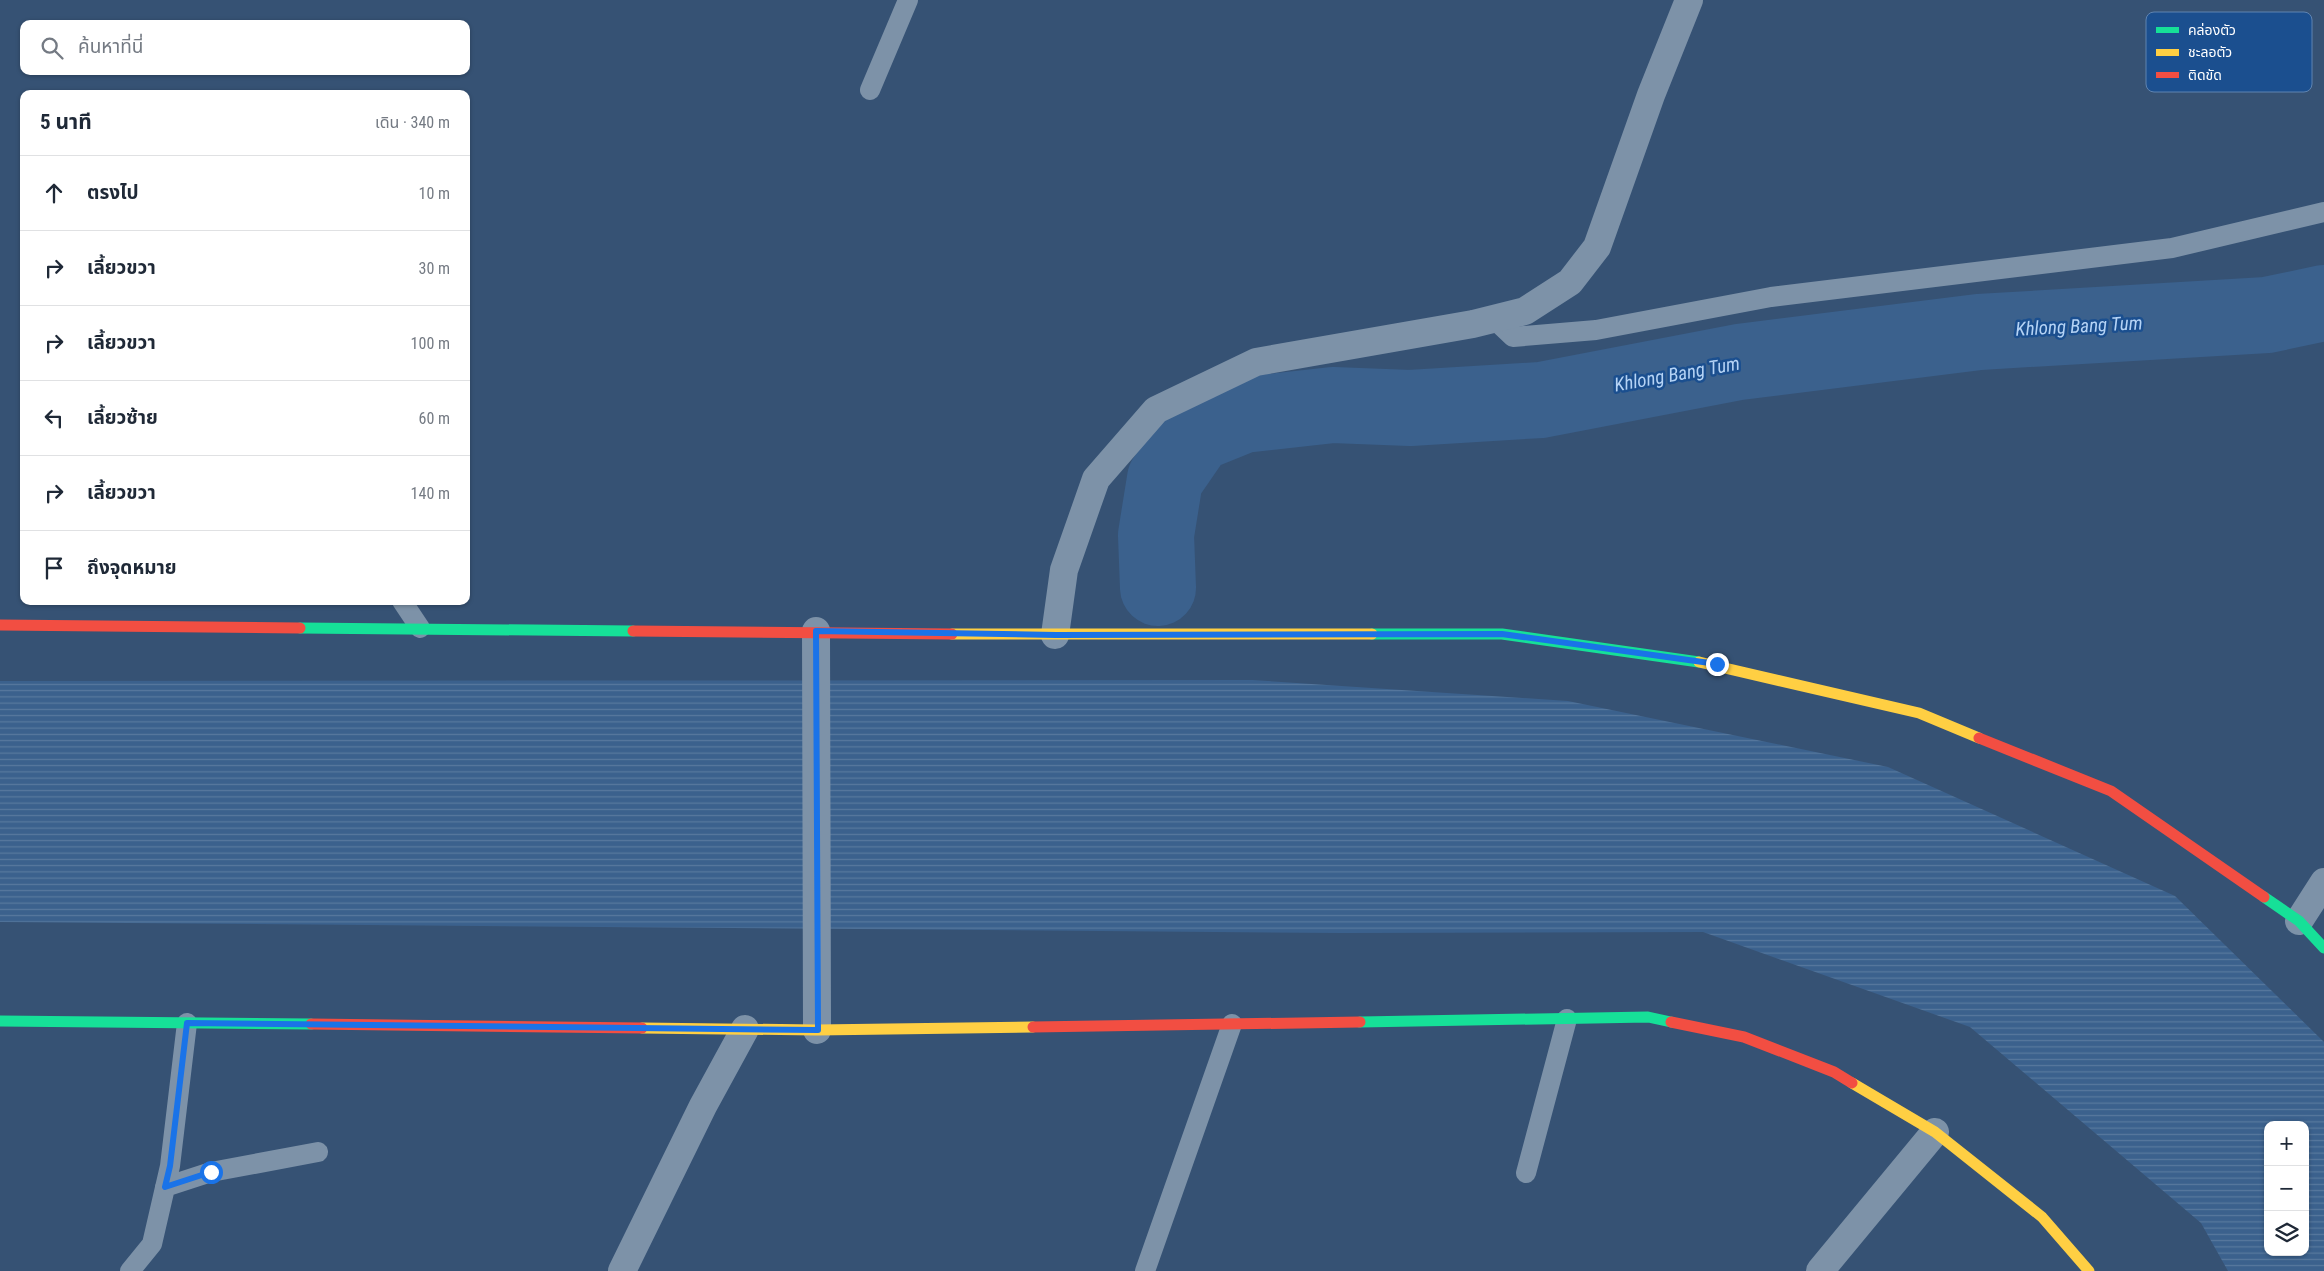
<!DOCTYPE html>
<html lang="th">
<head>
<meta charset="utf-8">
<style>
  body { margin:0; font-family:"Roboto Condensed","Noto Sans Thai",sans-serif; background:#f6f6f7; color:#1f2937 }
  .controls { position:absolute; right:15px; bottom:15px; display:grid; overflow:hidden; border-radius:10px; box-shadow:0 1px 4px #0004 }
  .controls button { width:45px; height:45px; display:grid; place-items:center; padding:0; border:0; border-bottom:1px solid #e0e1e3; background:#fff; color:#1f2937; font:25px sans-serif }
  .stop { position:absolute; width:15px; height:15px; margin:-11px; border:4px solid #1a73e8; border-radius:50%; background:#fff }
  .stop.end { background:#1a73e8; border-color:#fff; box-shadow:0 1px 5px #0008 }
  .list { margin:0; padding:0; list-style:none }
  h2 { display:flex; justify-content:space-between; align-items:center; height:65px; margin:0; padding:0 20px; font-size:21px }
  h2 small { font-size:16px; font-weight:400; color:#747a83 }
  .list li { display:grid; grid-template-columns:32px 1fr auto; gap:15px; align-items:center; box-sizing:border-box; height:75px; padding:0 20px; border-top:1px solid #e0e1e3 }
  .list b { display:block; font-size:19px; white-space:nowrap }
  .list em { font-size:16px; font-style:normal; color:#747a83 }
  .icon { flex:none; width:28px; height:28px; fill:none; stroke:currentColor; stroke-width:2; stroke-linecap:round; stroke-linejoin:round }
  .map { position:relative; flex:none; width:2324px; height:1271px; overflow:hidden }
  .search { position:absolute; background:#fff; box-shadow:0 1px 4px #0004; left:20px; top:20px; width:450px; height:55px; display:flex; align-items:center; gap:12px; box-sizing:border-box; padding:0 18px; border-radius:10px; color:#747a83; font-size:19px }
  .panel { position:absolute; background:#fff; box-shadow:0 1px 4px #0004; left:20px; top:90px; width:450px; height:515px; border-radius:10px }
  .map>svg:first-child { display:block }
  .water { fill:url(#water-rules); fill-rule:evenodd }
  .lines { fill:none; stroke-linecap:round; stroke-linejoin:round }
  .river { stroke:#3b618d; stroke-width:76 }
  .lane { stroke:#7d92a8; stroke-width:20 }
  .street { stroke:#7d92a8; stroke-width:28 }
  .fast { stroke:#16e098; stroke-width:11 }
  .slow { stroke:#ffcf43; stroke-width:11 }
  .jam { stroke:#f24e42; stroke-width:11 }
  .route { stroke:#1a73e8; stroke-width:6 }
  .labels { text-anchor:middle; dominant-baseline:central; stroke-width:5; stroke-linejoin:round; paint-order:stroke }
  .water-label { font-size:19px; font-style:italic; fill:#b5d3f5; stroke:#1b4f8f }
  .key { fill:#1b4f8f; stroke:#5f84b1; stroke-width:1 }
  .key-label { font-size:14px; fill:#fff }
</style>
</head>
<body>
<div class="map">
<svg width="2324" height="1271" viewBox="0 0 2324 1271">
  <defs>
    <pattern id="water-rules" width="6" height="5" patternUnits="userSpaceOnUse" patternTransform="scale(1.25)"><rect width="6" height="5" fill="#3b618d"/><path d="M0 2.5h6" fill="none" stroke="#58799e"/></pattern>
  </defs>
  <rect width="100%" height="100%" fill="#365274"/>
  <path class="water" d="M1252,680l316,21 320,66 287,129 149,146v229h-96l-27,-48 -231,-196 -267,-95 -360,1 -1343,-11v-241zM2268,1125h37v127h-37z"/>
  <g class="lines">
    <path class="river" d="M1158,588l-2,-53 9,-56 31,-45 47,-19 90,-10 77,3 131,-8 198,-38 240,-30 288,-17 57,-12"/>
    <path class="lane" d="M870,90l38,-90
      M1494,319l19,18 83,-7 175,-33 401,-49 152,-36
      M402,601l18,27
      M1526,1173l41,-154
      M165,1187l46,-15 107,-20
      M130,1271l22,-27 18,-78 17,-143
      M1145,1271l87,-247"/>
    <path class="street" d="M816,631l1,399
      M1055,635l9,-65 32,-91 60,-69 100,-48 217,-38 52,-13 45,-29 27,-35 54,-152 38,-95
      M2299,921l25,-39
      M622,1271l81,-165 42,-77
      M1820,1271l115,-139"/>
    <path class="fast" d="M300,628l333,3
      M1372,634h130l197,28
      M2264,897l35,24 25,27
      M0,1021l311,3
      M1360,1022l288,-5 23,5"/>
    <path class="slow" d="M952,634h420
      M1699,662l220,51 60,25
      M642,1028l175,2 216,-3
      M1852,1083l83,49 107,85 47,54"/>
    <path class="jam" d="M0,625l300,3
      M633,631l319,3
      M1979,738l132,53 153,106
      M1671,1022l73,15 90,35 18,11
      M311,1024l331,4
      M1033,1027l327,-5"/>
  </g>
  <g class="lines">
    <path class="route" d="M211,1172l-46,15 5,-21 17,-143 631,7 -2,-399 240,4 446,-1 215,30"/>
  </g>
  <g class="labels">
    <g class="water-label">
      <text transform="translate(2079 326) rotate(-3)">Khlong Bang Tum</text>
      <text transform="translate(1677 374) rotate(-10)">Khlong Bang Tum</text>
    </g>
  </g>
  <rect x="2146" y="12" width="166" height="80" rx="8" class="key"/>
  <rect x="2156" y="27" width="23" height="6" fill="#16e098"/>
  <rect x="2156" y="49" width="23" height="7" fill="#ffcf43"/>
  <rect x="2156" y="72" width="23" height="6" fill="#f24e42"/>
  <g class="key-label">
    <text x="2188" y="35">คล่องตัว</text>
    <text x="2188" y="57">ชะลอตัว</text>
    <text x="2188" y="80">ติดขัด</text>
  </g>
</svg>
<div class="controls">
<button>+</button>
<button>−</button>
<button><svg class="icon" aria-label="layers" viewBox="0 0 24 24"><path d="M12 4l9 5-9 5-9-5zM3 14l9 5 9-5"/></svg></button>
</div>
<div class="stop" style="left:211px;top:1172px"></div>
<div class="stop end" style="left:1717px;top:664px"></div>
<div class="search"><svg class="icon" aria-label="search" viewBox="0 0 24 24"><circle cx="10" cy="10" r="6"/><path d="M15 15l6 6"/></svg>ค้นหาที่นี่</div>
<section class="panel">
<h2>5 นาที<small>เดิน · 340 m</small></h2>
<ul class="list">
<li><svg class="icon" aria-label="ahead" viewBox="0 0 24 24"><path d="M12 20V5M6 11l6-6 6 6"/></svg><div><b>ตรงไป</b></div><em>10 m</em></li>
<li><svg class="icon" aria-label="right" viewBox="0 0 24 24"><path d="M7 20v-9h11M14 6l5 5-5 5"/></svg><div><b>เลี้ยวขวา</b></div><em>30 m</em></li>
<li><svg class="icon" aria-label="right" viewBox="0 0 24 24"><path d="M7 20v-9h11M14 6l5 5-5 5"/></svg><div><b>เลี้ยวขวา</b></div><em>100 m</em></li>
<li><svg class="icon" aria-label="left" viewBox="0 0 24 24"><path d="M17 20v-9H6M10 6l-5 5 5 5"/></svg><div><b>เลี้ยวซ้าย</b></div><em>60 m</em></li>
<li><svg class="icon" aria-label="right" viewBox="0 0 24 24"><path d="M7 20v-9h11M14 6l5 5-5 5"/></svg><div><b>เลี้ยวขวา</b></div><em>140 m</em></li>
<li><svg class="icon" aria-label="arrive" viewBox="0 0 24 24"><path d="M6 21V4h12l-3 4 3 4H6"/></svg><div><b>ถึงจุดหมาย</b></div></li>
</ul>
</section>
</div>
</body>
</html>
